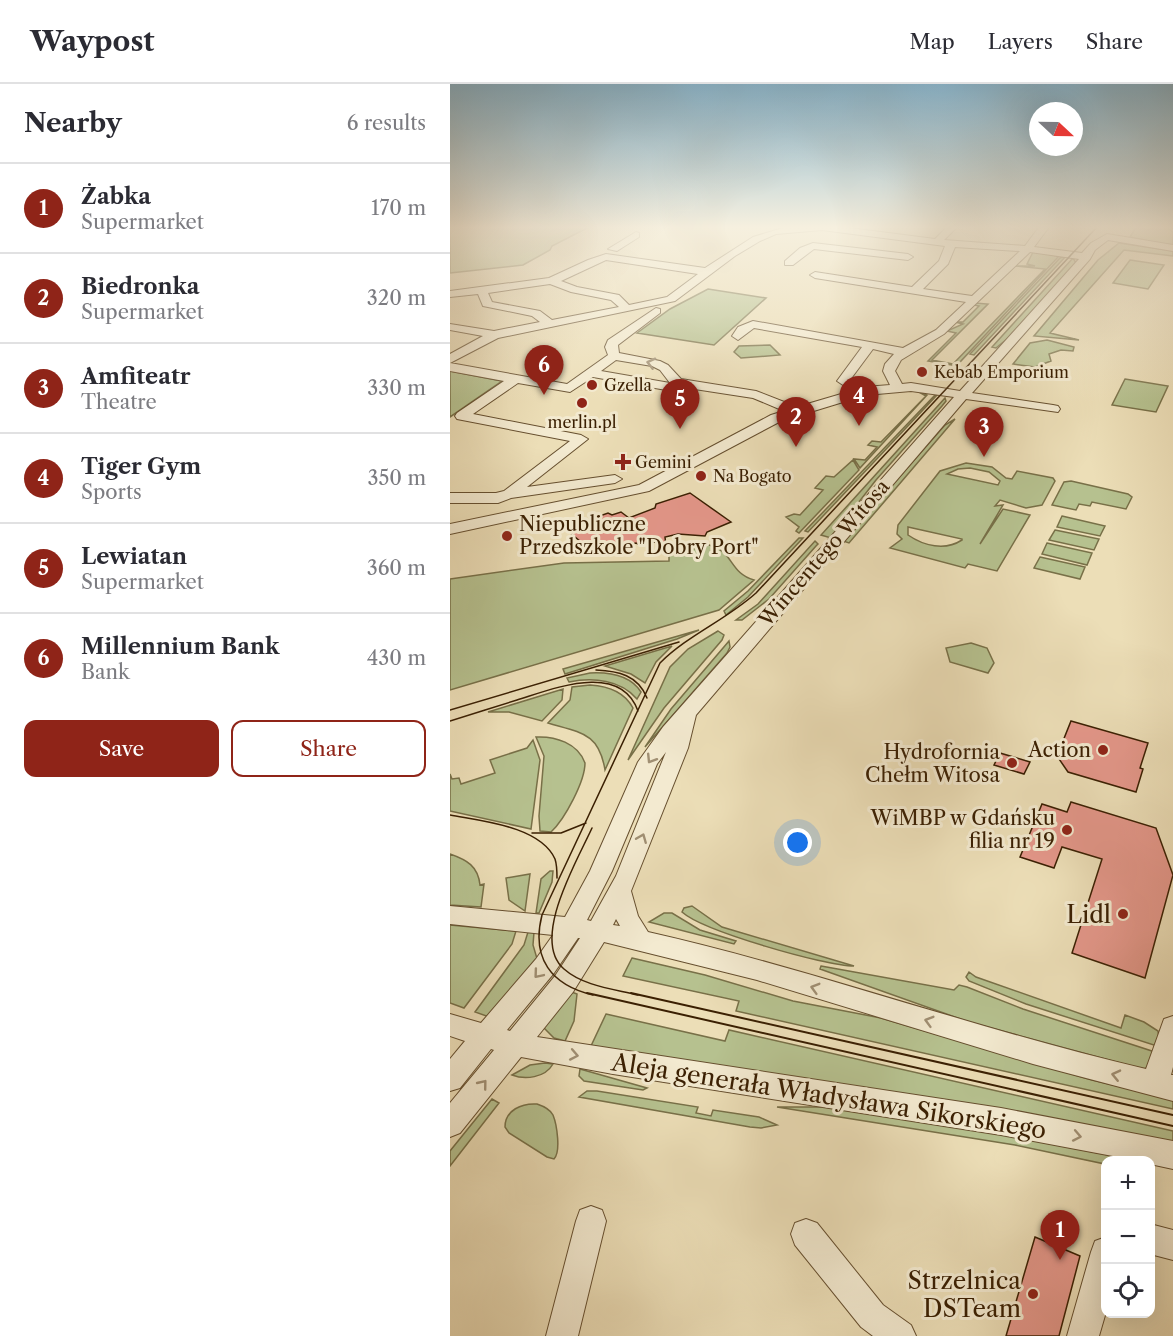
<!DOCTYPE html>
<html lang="en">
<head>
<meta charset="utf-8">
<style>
  body { margin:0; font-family:"Libre Caslon Text",serif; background:#f2f2f3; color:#2b2b33 }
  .controls { position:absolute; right:18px; bottom:18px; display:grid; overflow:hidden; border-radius:12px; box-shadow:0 6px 24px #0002 }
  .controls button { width:54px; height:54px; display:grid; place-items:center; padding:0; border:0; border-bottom:2px solid #e1e1e2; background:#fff; color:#2b2b33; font:30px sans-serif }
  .compass { position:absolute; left:579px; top:18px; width:54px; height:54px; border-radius:50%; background:#fff; box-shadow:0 6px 24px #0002; rotate:112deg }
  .you { position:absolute; left:348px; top:759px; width:21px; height:21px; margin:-15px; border:4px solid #fff; border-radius:50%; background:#1a73e8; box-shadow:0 0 0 9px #1a73e833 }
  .badge { display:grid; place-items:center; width:39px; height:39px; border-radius:50%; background:#8f2418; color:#fff; font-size:20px; font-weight:700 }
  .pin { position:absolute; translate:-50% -50px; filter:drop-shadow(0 2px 3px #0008) }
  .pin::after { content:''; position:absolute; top:32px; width:21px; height:18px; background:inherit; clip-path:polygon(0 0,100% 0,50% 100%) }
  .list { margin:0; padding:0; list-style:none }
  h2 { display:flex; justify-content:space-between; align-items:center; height:78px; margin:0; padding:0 24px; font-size:26px }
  h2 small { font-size:20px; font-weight:400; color:#7c7c81 }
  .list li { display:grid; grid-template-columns:39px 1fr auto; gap:18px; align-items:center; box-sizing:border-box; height:90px; padding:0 24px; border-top:2px solid #e1e1e2 }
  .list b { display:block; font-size:22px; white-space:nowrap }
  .list p { margin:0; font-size:20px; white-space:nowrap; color:#7c7c81 }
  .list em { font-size:20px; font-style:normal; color:#7c7c81 }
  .actions { display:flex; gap:12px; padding:18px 24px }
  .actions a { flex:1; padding:14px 0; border:2px solid #8f2418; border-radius:12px; text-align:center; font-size:21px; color:#8f2418 }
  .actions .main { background:#8f2418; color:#fff }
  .icon { flex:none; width:33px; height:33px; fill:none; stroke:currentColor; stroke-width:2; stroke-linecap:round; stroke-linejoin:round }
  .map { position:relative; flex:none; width:723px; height:1252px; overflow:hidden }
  header { display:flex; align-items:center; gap:36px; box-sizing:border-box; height:84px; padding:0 30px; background:#fff; border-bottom:2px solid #e1e1e2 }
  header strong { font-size:28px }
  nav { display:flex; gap:33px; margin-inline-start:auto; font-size:21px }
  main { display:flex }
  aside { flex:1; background:#fff }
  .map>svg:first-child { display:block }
  .green { fill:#b6c18f; stroke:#787048; stroke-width:1.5; fill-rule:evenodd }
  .building { fill:#e4978a; stroke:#3a1f02; stroke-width:1.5 }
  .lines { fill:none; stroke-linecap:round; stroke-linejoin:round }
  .minor-casing { stroke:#664f2f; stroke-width:2 }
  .minor { fill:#f3ead0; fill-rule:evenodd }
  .tram-far1 { stroke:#3a1f02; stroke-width:1.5 }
  .tram { stroke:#3a1f02; stroke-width:2 }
  .oneway { stroke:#a08f73 }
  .poi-dot { fill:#8f2418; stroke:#f3ead0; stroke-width:2 }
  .labels { text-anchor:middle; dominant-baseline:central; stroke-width:6; stroke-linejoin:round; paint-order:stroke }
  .far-poi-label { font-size:16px; fill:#3a1f02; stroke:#f3ead0; text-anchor:start }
  .poi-label { font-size:20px; fill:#3a1f02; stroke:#f3ead0; text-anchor:end }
  .street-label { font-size:20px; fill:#3a1f02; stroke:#f3ead0 }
  .near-poi-label { font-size:24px; fill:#3a1f02; stroke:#f3ead0; text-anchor:end }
  .near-street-label { font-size:24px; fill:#3a1f02; stroke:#f3ead0 }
</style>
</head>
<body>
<header>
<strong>Waypost</strong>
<nav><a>Map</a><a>Layers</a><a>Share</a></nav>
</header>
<main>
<aside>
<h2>Nearby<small>6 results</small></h2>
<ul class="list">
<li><span class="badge">1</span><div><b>Żabka</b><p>Supermarket</p></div><em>170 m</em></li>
<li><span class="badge">2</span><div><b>Biedronka</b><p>Supermarket</p></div><em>320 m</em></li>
<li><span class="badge">3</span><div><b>Amfiteatr</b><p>Theatre</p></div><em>330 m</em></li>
<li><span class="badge">4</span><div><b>Tiger Gym</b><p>Sports</p></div><em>350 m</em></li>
<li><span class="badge">5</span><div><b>Lewiatan</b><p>Supermarket</p></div><em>360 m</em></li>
<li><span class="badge">6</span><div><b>Millennium Bank</b><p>Bank</p></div><em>430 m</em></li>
</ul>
<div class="actions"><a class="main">Save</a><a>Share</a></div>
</aside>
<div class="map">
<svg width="723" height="1252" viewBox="0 0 723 1252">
  <rect width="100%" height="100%" fill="#ecdeb7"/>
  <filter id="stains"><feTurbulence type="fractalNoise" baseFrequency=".00333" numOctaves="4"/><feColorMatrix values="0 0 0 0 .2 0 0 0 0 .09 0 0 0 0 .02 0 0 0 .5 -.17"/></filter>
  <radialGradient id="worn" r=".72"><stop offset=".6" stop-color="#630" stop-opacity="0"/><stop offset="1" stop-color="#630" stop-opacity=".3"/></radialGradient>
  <path class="green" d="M0,143h139l-37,19 -2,4 -27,15 -73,8z
    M686,143h30l7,5v14l-43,-9z
    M669,159l54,8v5l-49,-6 -74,83 29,7 -45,-4 64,-76z
    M583,168l26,4 -99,106 -8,3 -24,-4 28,-28 -9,-2 16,-7 -8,-2h8l16,-16 -5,-1 1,-2 13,1 -56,56 21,4 92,-95 -30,-3h20l-8,-2z
    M617,171l-93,100 -4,-1 90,-96z
    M623,174l3,5 -63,71 -17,14 -4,-1z
    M680,176l34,5 -16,24 -35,-6z
    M258,205l58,9 -52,47 -77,-12 33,-24z
    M597,256l27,7 -1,4 -12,-1 -12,4 2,7 -16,6 -22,-3 17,-21z
    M320,261l10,10 -39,3 -7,-6 5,-6z
    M0,287l52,10 -52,36z
    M675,295l43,7 -12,26 -44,-7z
    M469,308l8,3 -67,73 -6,-9 11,1 12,-13 -9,-2 4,-4 9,1 45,-46z
    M486,310h2l-130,138 -3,-1z
    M495,314l1,3 -4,5 -66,74 -45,58 -10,-3z
    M505,335l-106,124 -6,-2 102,-116z
    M403,376l6,10 -60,63 -3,-2 3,-4 -13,-10 8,-3 6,1 23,-25 -8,-2 11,-12 8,1z
    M516,379l26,4 14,11 6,1 5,-8 36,7 2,3 -13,24 -16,3 -26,-8 -5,6 8,-1 -23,39 23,-35 27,6 -33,56 -29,-7 -3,4 -75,-20 12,-9 -5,-5 1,-9 42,-54zM520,384l19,4 11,9 -2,4 -51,-11 11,-5zM458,443l54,12v1c-17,11 -38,6 -54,-5z
    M621,397l57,13 4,3 -6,12 -34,-7 -2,4 -11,-2 -3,6 -24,-5 12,-23z
    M612,432l43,10 -5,10 -43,-9z
    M605,446l44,9 -5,11 -45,-10z
    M349,454h4l-55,59 -22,18 -2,-4 24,-20z
    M365,457l3,3 -2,2 -47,53 -27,21h-6l22,-16z
    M597,459l45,10 -5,12 -45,-11z
    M259,461c25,6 20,28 45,35l-35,30 -269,80v-111l114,-16 105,-2v-6z
    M590,473l45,10 -5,12 -46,-11z
    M249,546l-22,9 -112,35 -2,-5z
    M268,547l6,4 -2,5 -58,68 -36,52 42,-93 18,-18z
    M279,557l1,6 -3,6 -82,94 26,-38z
    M521,559l16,5 7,15 -6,10 -38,-11 -4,-14z
    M222,562l-16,16 -11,21 -14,-9 -26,-8z
    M140,589c19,-1 40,2 51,19l-4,7c-16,-19 -44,-22 -68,-17l-2,-4z
    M140,601c18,1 34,6 43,23l-28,62c-6,-37 -23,-37 -57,-47l22,-23 2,-13z
    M113,605l-1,11 -20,21 -33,-9h-21z
    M86,653c19,-1 42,6 49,26 0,18 -20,56 -34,69l-11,-1 -1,-15 5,-60z
    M83,656l7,20 -9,69 -81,-18v-37l2,5 7,-1 2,6 34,-11 -5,-13 37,-12z
    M0,770c17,6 28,12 30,31l4,-1 -3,23 -31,-2z
    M100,787h3l-1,11 -13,31h-3l5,-34z
    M80,790l-5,37 -16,-11 -3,-22z
    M242,822l30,21 132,39c-29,0 -151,-35 -172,-54l2,-4z
    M214,829h8l28,17 36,11 -2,3 -85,-22z
    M0,841l66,6 -4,13 -48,64 -14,-5z
    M78,848h6l-1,13 5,17 -46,56 -17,-6 49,-67z
    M182,874l73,17 88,26 88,17 211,62 81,19v10l-437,-98 3,-10 -116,-25z
    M371,882l133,24 5,-5 8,2 56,22 135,44 -9,15 -7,1 -173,-47 -149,-53z
    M519,888l7,5 145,51 4,-13 19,7 14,9 2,16 -134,-43 -57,-23 -3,-4z
    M119,907l8,3 -3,27 -9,20 -11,-3 -12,-12z
    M156,930l119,27 4,-11 444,101v13l-582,-98z
    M95,979l8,1c-8,14 -28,16 -41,11l18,-10z
    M130,985l67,19 -4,2 -59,-9 -5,-5z
    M137,1007h10l101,16 -2,6 15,3 2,-6 46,7 18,8 -16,3 -11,-1 -171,-30z
    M42,1015l7,4 -49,63v-15z
    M87,1020c6,2 13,5 16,11 4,10 8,37 1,44l-7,-2 -38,-24 -4,-6c0,-17 17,-24 32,-23z
    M327,1023h47l27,4 143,22 141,27h-29l-1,4 -90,-19z"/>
  <path class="building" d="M240,409l41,29 -24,10 -2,4 -27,-2 -13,3 1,9 -11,-4 -16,3 -3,-2 -22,5 -3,-2 -17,7 -26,-22 3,-8h9l28,-10 4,2 9,-3 8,6 26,-10 1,-4z
    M621,637l77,22 -8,25 3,1 -7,23 -68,-20 -11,-16z
    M550,669l30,9 -6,12 -30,-9z
    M621,718l85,26 17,47 -28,103 -73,-25 30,-94 -40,-12 -8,21 -34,-11 22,-53 25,8z
    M585,1153l45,19 -21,80h-53z"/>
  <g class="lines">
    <defs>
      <path id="minor" d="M336,143h56l93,12 12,-12h10l-13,13 81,6 14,-19h10l-15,20 48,6 9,-10 16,-9 66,11v6l-65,-11 -13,10 -5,9 -118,134 81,12 5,1 2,3 -2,3 -92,-13 -270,316 -8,33 -57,143 7,25 10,16c168,38 330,98 498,137l18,-50 9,-3v51l-2,8h2v26l-140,-37 -276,-84 -153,-38 -31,50 -36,45 464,71 172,33v28l-23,-5v-4h-16l-133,-25 -388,-61 -92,-17 -61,76 -10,4v-34l44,-53 -3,-1 -31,39 -10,3v-32l15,-18 -15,-5v-22l31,9 55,-64 17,-24 -103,-11v-18l115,11 25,-46 48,-109 25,-35 291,-330 -43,-6 -45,4 -85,26 -132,70 -199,43v-10l189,-39 132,-70 13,-4 -31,-13 -65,-10v4l-5,1 -90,-16 -23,15 -52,-9 -45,31 108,21 7,4 -61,48 88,-12 7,4 -7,4 -104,15 -13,5h-48v-10h46l8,-2 66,-50 -113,-22 -2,-3 2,-3 47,-32 -54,-10v-8l117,21 41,-29 -3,-8 3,-7 48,-32 4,1v4l-42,32 1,8 41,8 8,4 13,14 75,12 41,16 68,-20 25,-2 -7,-14 2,-7 9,-10 -21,-5 -26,35 -4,1 -6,-4 25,-34 -108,-19 -16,12 -6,-4 6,-9 15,-6 150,27 33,-18 30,-28 -151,-24 -5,-3 5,-3 97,15 27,-26 6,-15 -123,-16 -46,4 -16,7 -25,15 -60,45 -177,37 -48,25v-9l33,-18 -33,-6v-6l44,7 46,-9 -8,-6 -49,-10 -5,-12 -28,3v-6l99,-13 39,-18 18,-6 99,14 48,-31zM505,163l65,4 -48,45 -49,-7 25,-25zM580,168l49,7 -119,132 -49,-8 -9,1 -7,-13 6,-11 43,-26zM156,176l92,14 -31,23 -38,8 -10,-10 -42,-8 -16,-6zM100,200l21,8 40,8 8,7 -67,13 -12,-9 -48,-9 -4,-9zM166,276l36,6 8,4 10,13 -69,-12zM216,668l-50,124 -25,45 -4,-1 25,-49 45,-107zM166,835l4,7 -7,-1zM128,854h2l-25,38 -45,55 -3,-1 47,-57z
        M186,148l3,1v4l-22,14 -9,-2z
        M363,159l95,11 5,3 -5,3 -94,-11 -21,16h-8v-4l15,-13z
        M141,1122l11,4 4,11 -28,115h-32l30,-115 4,-11z
        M356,1135l11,4 66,82 28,20 5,11h-43l-12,-9 -66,-82 -4,-11 4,-11z
        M700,1140l23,6v30l-23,-6z
        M656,1153v75l-7,24h-32l24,-84 4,-11z"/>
    </defs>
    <use href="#minor" class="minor-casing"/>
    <use href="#minor" class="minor"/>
    <path class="tram-far1" d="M146,586c22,1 42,5 51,28
      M0,626l229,-68
      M0,637c22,-7 45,-14 67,-21 36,-11 103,-39 121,11
      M0,731c31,6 90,11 105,44 2,6 2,13 2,19
      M142,744c-15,33 -62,112 -28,141 19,17 50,20 74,26
      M82,749h29l25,-10
      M143,911c-42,-10 -62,-37 -51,-80l118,-252c28,-28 66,-43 96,-70l341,-366"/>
    <path class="tram" d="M137,909l586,133
      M181,909l542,122"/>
  </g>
  <defs><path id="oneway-chevron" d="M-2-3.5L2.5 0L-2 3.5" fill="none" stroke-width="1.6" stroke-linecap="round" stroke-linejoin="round" transform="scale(1.5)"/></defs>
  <g class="oneway">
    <use href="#oneway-chevron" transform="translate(201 279) rotate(-166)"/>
    <use href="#oneway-chevron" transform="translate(201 675) rotate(122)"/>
    <use href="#oneway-chevron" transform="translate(192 754) rotate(-68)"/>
    <use href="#oneway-chevron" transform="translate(88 890) rotate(130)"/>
    <use href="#oneway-chevron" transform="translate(365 904) rotate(-164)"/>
    <use href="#oneway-chevron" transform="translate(479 937) rotate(-164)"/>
    <use href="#oneway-chevron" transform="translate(124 971) rotate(11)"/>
    <use href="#oneway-chevron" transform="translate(666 991) rotate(-167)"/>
    <use href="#oneway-chevron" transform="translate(33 1000) rotate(-51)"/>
    <use href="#oneway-chevron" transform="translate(627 1052) rotate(11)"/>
  </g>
  <linearGradient id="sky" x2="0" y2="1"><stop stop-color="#88b7d1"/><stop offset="0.45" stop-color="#f6f0df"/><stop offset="1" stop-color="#f6f0df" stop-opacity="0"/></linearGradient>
  <rect width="723" height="318" fill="url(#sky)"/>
  <g class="poi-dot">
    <circle cx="472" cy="288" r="6"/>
    <circle cx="142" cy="301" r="6"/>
    <circle cx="132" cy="319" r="6"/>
    <path d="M170 369h6v6h6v6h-6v6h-6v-6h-6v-6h6z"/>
    <circle cx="251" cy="392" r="6"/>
    <circle cx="57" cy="452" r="6"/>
    <circle cx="653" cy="666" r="6"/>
    <circle cx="562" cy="679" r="6"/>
    <circle cx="617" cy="746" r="6"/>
    <circle cx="673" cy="830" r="6"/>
    <circle cx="583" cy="1210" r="6"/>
  </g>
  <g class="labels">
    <g class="far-poi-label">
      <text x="484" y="288">Kebab Emporium</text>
      <text x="154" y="301">Gzella</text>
      <text x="132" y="338" text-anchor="middle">merlin.pl</text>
      <text x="185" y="378">Gemini</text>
      <text x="263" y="392">Na Bogato</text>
    </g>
    <g class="poi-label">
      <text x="69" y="440" text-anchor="start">Niepubliczne<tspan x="69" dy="23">Przedszkole "Dobry Port"</tspan></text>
      <text x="641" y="666">Action</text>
      <text x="550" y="668">Hydrofornia<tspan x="550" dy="23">Chełm Witosa</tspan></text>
      <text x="605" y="734">WiMBP w Gdańsku<tspan x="605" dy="23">filia nr 19</tspan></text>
    </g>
    <g class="street-label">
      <text transform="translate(374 469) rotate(-49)">Wincentego Witosa</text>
    </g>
    <g class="near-poi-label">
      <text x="661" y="830">Lidl</text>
      <text x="571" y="1196">Strzelnica<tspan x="571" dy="28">DSTeam</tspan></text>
    </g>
    <g class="near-street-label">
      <text transform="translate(379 1012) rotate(9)">Aleja generała Władysława Sikorskiego</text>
    </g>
  </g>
  <rect width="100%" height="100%" filter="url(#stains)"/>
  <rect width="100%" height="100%" fill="url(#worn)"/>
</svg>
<div class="controls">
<button>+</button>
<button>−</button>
<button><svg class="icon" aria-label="locate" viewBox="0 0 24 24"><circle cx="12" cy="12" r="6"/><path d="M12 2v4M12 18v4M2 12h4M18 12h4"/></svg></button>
</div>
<svg class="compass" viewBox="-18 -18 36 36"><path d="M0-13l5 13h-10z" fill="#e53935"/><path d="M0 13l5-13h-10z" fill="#7c7c81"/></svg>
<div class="you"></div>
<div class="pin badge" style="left:610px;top:1176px">1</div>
<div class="pin badge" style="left:346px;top:363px">2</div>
<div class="pin badge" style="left:534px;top:373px">3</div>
<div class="pin badge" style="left:409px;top:342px">4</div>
<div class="pin badge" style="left:230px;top:345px">5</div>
<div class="pin badge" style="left:94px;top:311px">6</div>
</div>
</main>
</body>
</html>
